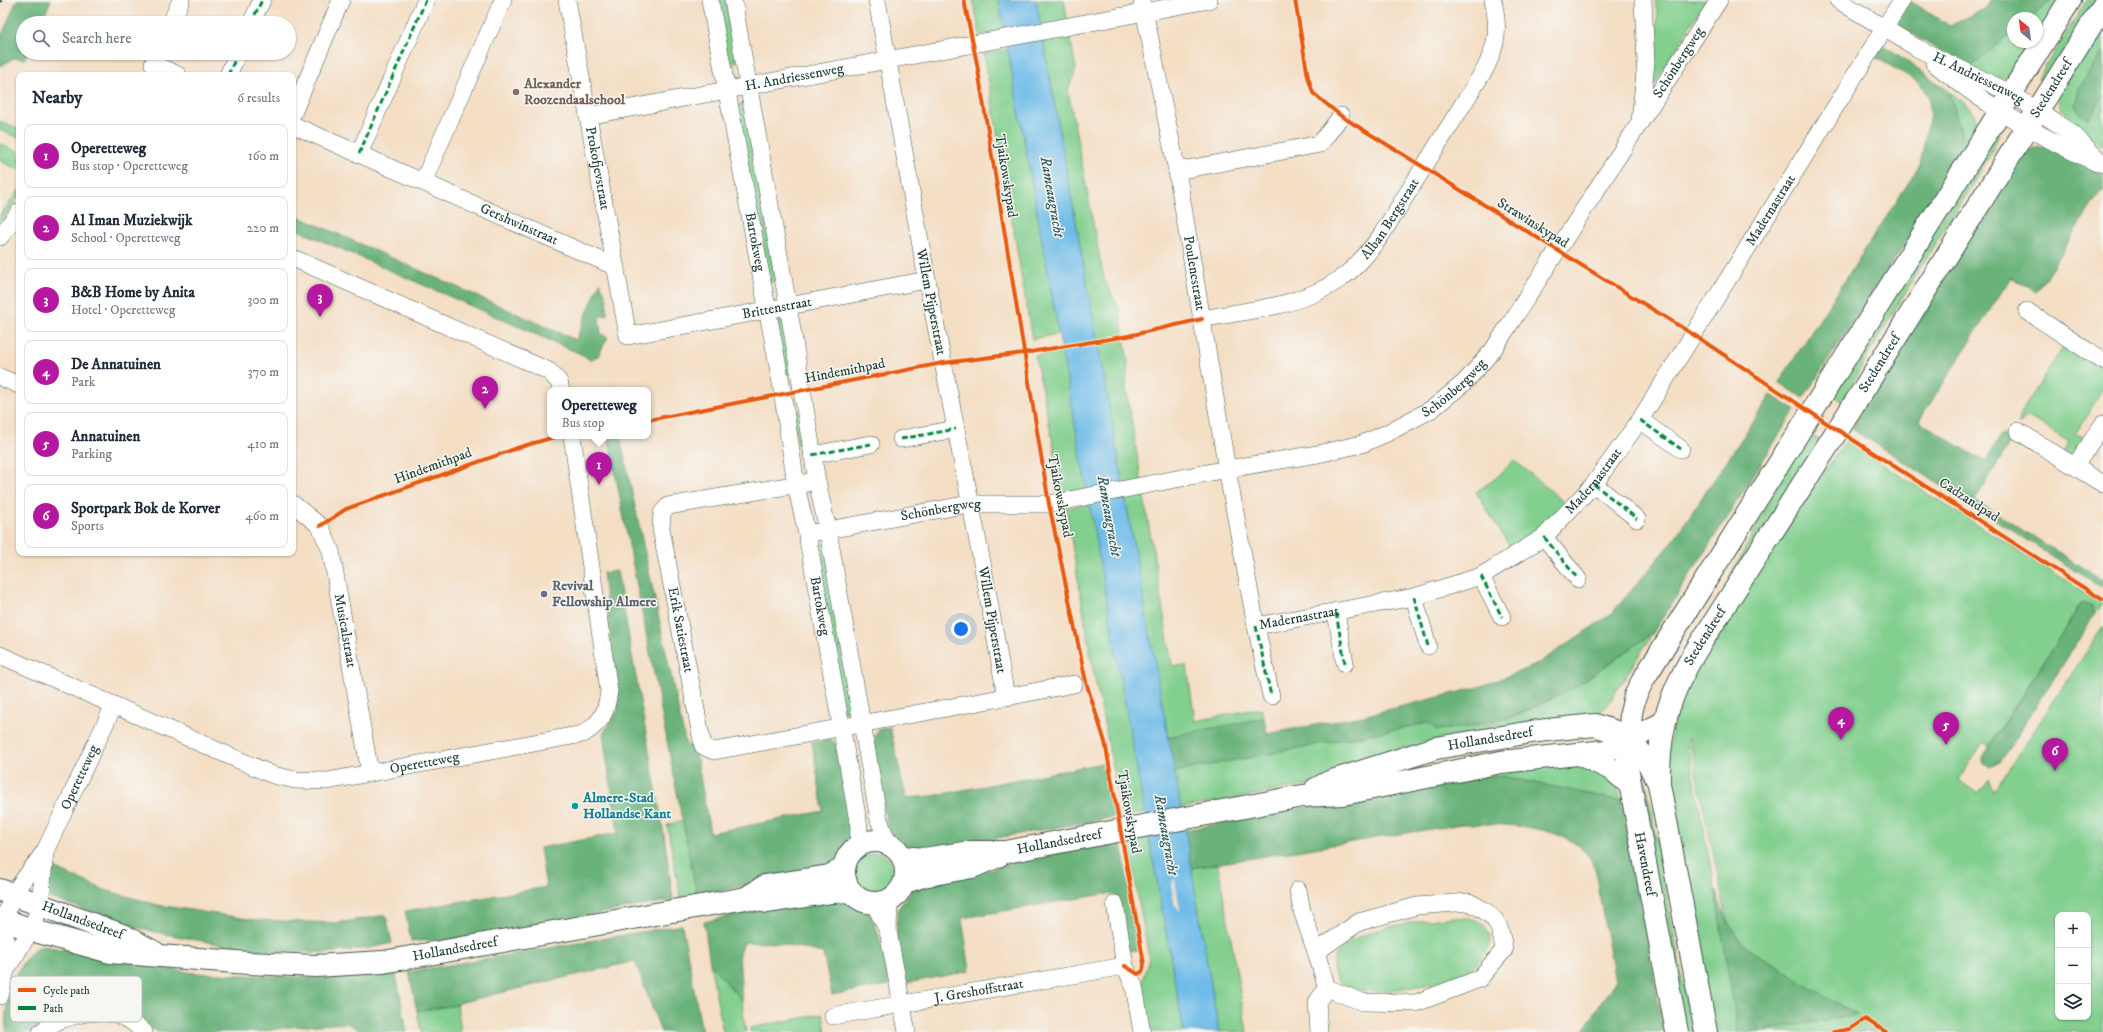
<!DOCTYPE html>
<html lang="en">
<head>
<meta charset="utf-8">
<style>
  body { margin:0; font-family:"IM FELL DW Pica",serif; background:#f2f2f3; color:#1f2937 }
  .controls { position:absolute; right:12px; bottom:12px; display:grid; overflow:hidden; border-radius:8px; box-shadow:0 1px 3px #0004 }
  .controls button { width:36px; height:36px; display:grid; place-items:center; padding:0; border:0; border-bottom:1px solid #e0e1e3; background:#fff; color:#1f2937; font:20px sans-serif }
  .compass { position:absolute; left:2007px; top:12px; width:36px; height:36px; border-radius:50%; background:#fff; box-shadow:0 1px 3px #0004; rotate:331deg }
  .you { position:absolute; left:961px; top:629px; width:14px; height:14px; margin:-10px; border:3px solid #fff; border-radius:50%; background:#1a73e8; box-shadow:0 0 0 6px #1a73e833 }
  .badge { display:grid; place-items:center; width:26px; height:26px; border-radius:50%; background:#b5179e; color:#fff; font-size:13px; font-weight:700 }
  .pin { position:absolute; translate:-50% -33px; filter:drop-shadow(0 1px 2px #0008) }
  .pin::after { content:''; position:absolute; top:21px; width:14px; height:12px; background:inherit; clip-path:polygon(0 0,100% 0,50% 100%) }
  .popup { position:absolute; left:547px; top:387px; width:104px; height:52px; box-sizing:border-box; display:grid; place-content:center; border-radius:8px; background:#fff; filter:drop-shadow(0 1px 3px #0005); font-size:13px; white-space:nowrap; color:#747a83 }
  .popup b { font-size:15px; color:#1f2937 }
  .popup::after { content:''; position:absolute; left:50%; top:100%; margin-left:-8px; border:8px solid transparent; border-top-color:#fff }
  .list { margin:0; padding:0; list-style:none }
  h2 { display:flex; justify-content:space-between; align-items:center; height:52px; margin:0; padding:0 16px; font-size:17px }
  h2 small { font-size:13px; font-weight:400; color:#747a83 }
  .list li { display:grid; grid-template-columns:26px 1fr auto; gap:12px; align-items:center; box-sizing:border-box; height:64px; margin:0 8px 8px; padding:0 8px; border:1px solid #e0e1e3; border-radius:8px }
  .list b { display:block; font-size:15px; white-space:nowrap }
  .list p { margin:0; font-size:13px; white-space:nowrap; color:#747a83 }
  .list em { font-size:13px; font-style:normal; color:#747a83 }
  .icon { flex:none; width:22px; height:22px; fill:none; stroke:currentColor; stroke-width:2; stroke-linecap:round; stroke-linejoin:round }
  .map { position:relative; flex:none; width:2103px; height:1032px; overflow:hidden }
  .search { position:absolute; background:#fff; box-shadow:0 1px 3px #0004; left:16px; top:16px; width:280px; height:44px; display:flex; align-items:center; gap:10px; box-sizing:border-box; padding:0 14px; border-radius:22px; color:#747a83; font-size:15px }
  .panel { position:absolute; background:#fff; box-shadow:0 1px 3px #0004; left:16px; top:72px; width:280px; height:484px; border-radius:8px }
  .map>svg:first-child { display:block }
  .green { fill:#82cf8e; stroke:#508661; fill-rule:evenodd }
  .forest { fill:#69b279; stroke:#447856 }
  .water { fill:#6fbce8; stroke:#477c8e }
  .pier { fill:#f4dec4 }
  .lines { fill:none; stroke-linecap:round; stroke-linejoin:round }
  .minor-casing { stroke:#3f554a; stroke-width:18 }
  .major-casing { stroke:#3f554a; stroke-width:24 }
  .minor { stroke:#fff; stroke-width:17 }
  .major { stroke:#fff; stroke-width:22 }
  .rail { stroke:#1f3d34; stroke-width:3; stroke-dasharray:6 3; stroke-linecap:butt }
  .quiet { stroke:#00873e; stroke-width:3; stroke-dasharray:6 3; stroke-linecap:butt }
  .cycleway-casing { stroke:#f6f6f2; stroke-width:6 }
  .cycleway { stroke:#e8590c; stroke-width:4 }
  .education-dot { fill:#8d6e63; stroke:#f6f6f2; stroke-width:1.5 }
  .worship-dot { fill:#6b7280; stroke:#f6f6f2; stroke-width:1.5 }
  .culture-dot { fill:#0f9aa8; stroke:#f6f6f2; stroke-width:1.5 }
  .labels { text-anchor:middle; dominant-baseline:central; stroke-width:3; stroke-linejoin:round; paint-order:stroke }
  .street-label { font-size:14px; fill:#1f3d34; stroke:#f6f6f2 }
  .education-label { font-size:14px; font-weight:bold; fill:#785e54; stroke:#f6f6f2; text-anchor:start }
  .worship-label { font-size:14px; font-weight:bold; fill:#5b616d; stroke:#f6f6f2; text-anchor:start }
  .culture-label { font-size:14px; font-weight:bold; fill:#0d838f; stroke:#f6f6f2; text-anchor:start }
  .water-label { font-size:15px; font-style:italic; fill:#335d61; stroke:#f6f6f2 }
  .key { fill:#f6f6f2; stroke:#b6beb9; stroke-width:1 }
  .key-label { font-size:11px; fill:#1f3d34 }
</style>
</head>
<body>
<div class="map">
<svg width="2103" height="1032" viewBox="0 0 2103 1032">
  <rect width="100%" height="100%" fill="#f6f6f2"/>
  <filter id="ink" filterUnits="userSpaceOnUse"><feTurbulence type="fractalNoise" baseFrequency=".025" numOctaves="2"/><feDisplacementMap in="SourceGraphic" scale="8" xChannelSelector="R" yChannelSelector="G"/><feConvolveMatrix kernelMatrix="1 2 1 2 8 2 1 2 1" color-interpolation-filters="sRGB"/></filter>
  <filter id="wash" filterUnits="userSpaceOnUse"><feTurbulence type="fractalNoise" baseFrequency=".012" numOctaves="4" result="noise"/><feDisplacementMap in="SourceGraphic" scale="16" xChannelSelector="R" yChannelSelector="G"/><feGaussianBlur stdDeviation="0.9" result="paint"/><feColorMatrix in="noise" values="0 0 0 0 0 0 0 0 0 0 0 0 0 0 0 0 0 1.4 0 .05"/><feComposite in="paint" operator="in"/></filter>
  <g filter="url(#wash)">
    <rect width="100%" height="100%" fill="#f4dec4"/>
    <path class="green" d="M716,0h9l12,62 -9,2z
      M973,0h26l6,30 -25,5z
      M1036,0h28l12,70 -8,20 36,190 15,28 9,53 -2,27 46,277 15,1 8,55 66,-13 3,10 -96,19z
      M1655,0h51l-52,85 -5,-4 9,-63z
      M2052,0h11l-26,40v-22h-7z
      M2087,0h11l-55,82 -5,-4z
      M2103,19v32l-24,38 -4,16 13,14 15,-23v51c-19,-15 -42,-26 -45,-52z
      M2013,32v10h23c-25,37 -24,45 -69,27z
      M1008,49l51,285 -27,5 -48,-285z
      M1950,92c28,21 35,28 16,60z
      M744,103l32,178 -8,1 -32,-177z
      M0,121l19,8v9l-19,-8z
      M1995,134h4l-8,20c-51,82 -103,163 -149,248l-11,-9z
      M0,144l19,8v14l-2,3 -17,-8z
      M19,190v7l-19,24v-6z
      M782,319l11,55 -7,1 -11,-55z
      M2064,346l39,19v24l-27,44 10,6 -12,17 -11,-3 6,-11 -42,-26 -8,9 1,-11z
      M1062,350l25,139 -24,4 -28,-138z
      M799,411l10,54h-7l-10,-53z
      M1807,432l14,9 -92,139 67,-131z
      M1845,441l258,163 -8,11 -2,-7 -11,-6 -93,144 -6,-4 -24,38 19,13 10,-15 5,14 110,-165v405h-388l-50,-253 9,-63 19,-49zM1689,738l38,182 13,23 86,55 -90,20 -21,-128 -28,-148zM2058,915h30v102h-30z
      M1514,460l51,43 -25,27 -29,19 -35,-57 20,-14z
      M1090,503l55,310 -22,3 -30,-147 -27,-161z
      M825,543l26,168 -8,1 -28,-167z
      M1653,633l-46,73 -11,10 -287,69 -128,23 -7,-36 254,-49 9,7c26,-2 56,-5 81,-15 49,-20 92,-52 135,-82z
      M1561,764c32,3 51,2 61,37l-125,-26 35,-9z
      M1642,766l4,16 46,250h-8l-51,-263z
      M683,821l14,75 -16,3 -14,-74z
      M1149,837l35,195h-34l-8,-47 7,-27 -21,-117z
      M856 872a19 19 0 1 1 38 0a19 19 0 1 1-38 0Z
      M1218,864l29,168h-28l-28,-164z
      M1454,917c9,1 20,1 27,6 22,16 -1,42 -18,50 -18,8 -39,13 -58,15 -21,3 -70,11 -72,-21 -1,-12 9,-20 19,-26 30,-17 69,-20 102,-24z
      M710,963l32,38 4,31h-23z
      M457,1005l4,27h-40l-4,-21z
      M823,1014l3,18h-76v-4z"/>
    <path class="forest" d="M17,0h34l-10,23h-18v30h4l-2,6 -11,-1 -14,8v-27z
      M1908,0l42,26 36,-18 5,-8h61l-22,18h-17v14l-46,37 -68,-44 -2,-7z
      M1883,47h4l63,45 16,60 -163,246 -24,-16 141,-217 10,-51 -1,-17 -9,-13 -10,-7 -35,-20z
      M2103,51v45l-15,23 -7,-5 -6,-9 4,-16z
      M2050,146l53,27v19l-2,-1 -65,101 -25,-15 -92,144 66,41 17,-28 10,6 -37,60 128,80v8l-251,-159 12,-25 158,-250 14,-6z
      M293,214l283,126 24,-58 7,16v17l-8,1 2,18 7,3 -10,19 -8,4 -7,-5 -290,-127z
      M1771,395l24,15 -142,223 -78,54 -58,28 -52,12 -28,3 -9,-7 -254,49 -6,-35 96,-19 3,16 96,-18 116,-29 57,-22 75,-51 59,-69z
      M608,436h12l66,309 9,2 15,86 113,-22 -11,-69 20,-2 6,6 15,86 -5,16 -11,14 -12,6 -128,28z
      M617,571l47,263 9,66 -220,40 -42,1 -6,-30 141,-24 -6,-39 78,-15 -15,-99 15,-24 -15,-137z
      M2082,602l11,6 2,7 -86,133 -11,15 -8,4 -7,-5v-5z
      M890,727l16,71 26,-2 171,-33 12,54 -192,34c-16,-5 -27,-9 -36,-24l-15,-88 6,-9z
      M1497,775l125,26 42,231h-82l33,-51c-5,-28 -10,-55 -15,-82 -1,-10 -2,-23 -6,-33 -16,-43 -94,-42 -132,-42l-271,44 -6,-38 208,-39 87,-15z
      M1121,843l18,107 -11,1 -13,-56 -11,-1 -142,24 8,53 -63,12c-8,-14 -13,-56 -9,-71 2,-9 10,-16 15,-24l94,-23 17,-7z
      M47,865l58,25 53,15 97,15 83,3 48,-8 6,28 -22,5 -45,5 -76,-3 -104,-20 -107,-36z
      M1715,890l11,29 17,26 94,59 22,10 -100,18h-21z
      M847,898l9,8 14,5c10,25 16,48 19,74l-57,10 -9,-42 -44,-10 -34,-1 -6,11 3,48 -32,-38 -6,-41 40,-9z
      M682,925l20,107h-41l-26,-71 -177,42 -1,2 -40,6 -8,-39z
      M44,946l149,27 126,5 77,-4 11,58h-45l-15,-9 -58,4 -29,5h-103l-23,-17 -15,-5 -85,22h-27c-7,-20 12,-84 37,-86z"/>
    <path class="water" d="M999,0h37l149,830 34,202h-35z"/>
    <path class="pier" d="M1173,880h2l5,30 -2,1 -1,-5h-2l-4,-21 2,-1z"/>
  </g>
  <g filter="url(#ink)">
    <g class="lines">
      <defs>
        <g id="minor">
          <path id="s1" d="M567,0l61,336 299,-56"/>
          <path id="s2" d="M710,0l71,383 15,102 11,49 52,293 -1,19"/>
          <path d="M733,0l55,305 29,176 11,50 51,289 9,23"/>
          <path id="s3" d="M1142,0l35,171 50,298 29,157 158,-29 67,-21 63,-39 50,-53 46,-64 262,-420"/>
          <path id="s4" d="M1838,0l79,48 95,46 61,40 30,30"/>
          <path d="M171,23l10,-23"/>
          <path d="M251,23l11,-23"/>
          <path d="M158,53l-5,11 25,11"/>
          <path d="M1934,63c48,40 106,74 163,100"/>
          <path d="M228,75l10,-22"/>
          <path d="M293,113l48,-113"/>
          <path id="s5" d="M588,116l621,-116"/>
          <path d="M1640,121l6,-59 -3,-62"/>
          <path id="s6" d="M293,125l323,142"/>
          <path d="M359,154l67,-154"/>
          <path d="M1177,171l143,-27 21,-28"/>
          <path d="M423,182l80,-182"/>
          <path d="M0,237l19,-25"/>
          <path d="M293,258l256,113 10,11 2,8"/>
          <path d="M2027,311l76,50"/>
          <path id="s7" d="M1202,319c46,-9 99,-12 138,-40 16,-11 28,-26 40,-42l105,-168c13,-26 14,-41 8,-69"/>
          <path d="M0,377l19,8"/>
          <path d="M1640,420l41,29"/>
          <path d="M2018,431l85,53"/>
          <path d="M901,439l55,-10"/>
          <path d="M812,455l59,-11"/>
          <path d="M2075,466l28,-42"/>
          <path id="s8" d="M817,481l-149,25 -6,7 -1,16 42,217 11,5 292,-54 -21,-119 -58,-298 -50,-280"/>
          <path d="M1594,484l43,35"/>
          <path id="s9" d="M293,504l27,22 11,25 39,222"/>
          <path id="s10" d="M807,534l162,-30h80l178,-35 91,-15 44,-10 25,-11 45,-24 33,-27 28,-32 226,-350"/>
          <path d="M1544,537l34,42"/>
          <path d="M1481,576l21,41"/>
          <path d="M1414,597l14,49"/>
          <path d="M1336,613l9,50"/>
          <path d="M1256,626l15,70"/>
          <path id="s11" d="M0,655l273,120 22,5 32,1 256,-47c19,-12 23,-20 26,-43l-37,-255"/>
          <path d="M1006,697l68,-13"/>
          <path d="M1298,890l4,21 14,41"/>
          <path d="M889,900l-1,31 19,101"/>
          <path d="M1469,902c27,14 31,19 35,48l-25,29 -63,24 -54,-1 -35,-14 -11,-36 43,-30 58,-16z"/>
          <path d="M874,903l14,28"/>
          <path d="M1115,904l10,62 9,20 8,46"/>
          <path d="M6,970l25,-40 9,-24 5,-55"/>
          <path id="s12" d="M0,996l6,-26 -1,-50 7,-25 33,-44 69,-146"/>
          <path id="s13" d="M833,1016l292,-50"/>
          <path d="M41,1032c22,-18 62,-27 88,-12 5,3 10,8 15,12"/>
          <path d="M1319,1032l-2,-30 10,-14"/>
        </g>
        <g id="major">
          <path d="M1581,755l32,15 15,13"/>
          <path id="s14" d="M1316,789l13,-7 107,-34 102,-17 57,-6 18,6 23,16 9,11 13,23"/>
          <circle cx="875" cy="872" r="31"/>
          <path id="s15" d="M903,857l21,2 47,-7h35l296,-56 41,-2 158,-32 105,-11 57,-28"/>
          <path d="M905,882l18,-6 49,-9 26,-11"/>
          <path id="s16" d="M0,890l122,45 32,17"/>
          <path d="M746,898l19,-12 64,-10 15,-7"/>
          <path id="s17" d="M0,918l31,12 79,22 138,11 68,3 67,-4 363,-64 22,4 64,-10 19,-1"/>
          <path d="M1677,1032l-50,-265 4,-54 4,-17 8,-16 427,-680"/>
          <path id="s18" d="M1706,1032l-47,-248c-1,-57 11,-92 41,-140l155,-241 248,-397"/>
        </g>
      </defs>
      <use href="#minor" class="minor-casing"/>
      <use href="#major" class="major-casing"/>
      <use href="#minor" class="minor"/>
      <use href="#major" class="major"/>
      <path class="rail" d="M0,2l1,-2"/>
      <path class="quiet" d="M251,23l11,-23
        M228,75l10,-22
        M359,154l67,-154
        M1640,420l41,29
        M901,439l55,-10
        M812,455l59,-11
        M1594,484l43,35
        M1544,537l34,42
        M1481,576l21,41
        M1414,597l14,49
        M1336,613l9,50
        M1256,626l15,70"/>
      <defs>
        <path id="cycleway" d="M964,0l13,64 72,440 37,178 19,60 39,222 -1,7 -5,3 -13,-8
          M1295,0l13,77 5,16 28,23 353,219 128,85 281,180
          M648,420l295,-57 81,-10 104,-17 74,-17
          M320,526l26,-17 174,-62 38,-11
          M1833,1032l17,-3 15,-10 21,13"/>
      </defs>
      <use href="#cycleway" class="cycleway-casing"/>
      <use href="#cycleway" class="cycleway"/>
    </g>
  </g>
  <circle class="education-dot" cx="516" cy="92" r="4"/>
  <circle class="worship-dot" cx="544" cy="594" r="4"/>
  <circle class="culture-dot" cx="575" cy="806" r="4"/>
  <g class="labels">
    <g class="street-label">
      <text stroke="none"><textPath href="#s10" startOffset="1069">Schönbergweg</textPath></text>
      <text stroke="none"><textPath href="#s5" startOffset="210">H. Andriessenweg</textPath></text>
      <text stroke="none"><textPath href="#s4" startOffset="161">H. Andriessenweg</textPath></text>
      <text stroke="none"><textPath href="#s18" startOffset="1058">Stedendreef</textPath></text>
      <text stroke="none"><textPath href="#s1" startOffset="171">Prokofjevstraat</textPath></text>
      <text transform="translate(1006 176) rotate(81)">Tjaikowskypad</text>
      <text stroke="none"><textPath href="#s3" startOffset="1340">Madernastraat</textPath></text>
      <text stroke="none"><textPath href="#s7" startOffset="224">Alban Bergstraat</textPath></text>
      <text transform="translate(1533 223) rotate(32)">Strawinskypad</text>
      <text stroke="none"><textPath href="#s6" startOffset="247">Gershwinstraat</textPath></text>
      <text stroke="none"><textPath href="#s2" startOffset="246">Bartokweg</textPath></text>
      <text stroke="none"><textPath href="#s3" startOffset="278">Poulencstraat</textPath></text>
      <text transform="translate(931 302) rotate(79)">Willem Pijperstraat</text>
      <text stroke="none"><textPath href="#s1" startOffset="493">Brittenstraat</textPath></text>
      <text stroke="none"><textPath href="#s18" startOffset="734">Stedendreef</textPath></text>
      <text transform="translate(845 371) rotate(-11)">Hindemithpad</text>
      <text stroke="none"><textPath href="#s10" startOffset="672">Schönbergweg</textPath></text>
      <text transform="translate(433 466) rotate(-20)">Hindemithpad</text>
      <text stroke="none"><textPath href="#s3" startOffset="1016">Madernastraat</textPath></text>
      <text transform="translate(1060 496) rotate(79)">Tjaikowskypad</text>
      <text transform="translate(1969 500) rotate(33)">Cadzandpad</text>
      <text stroke="none"><textPath href="#s10" startOffset="136">Schönbergweg</textPath></text>
      <text stroke="none"><textPath href="#s2" startOffset="616">Bartokweg</textPath></text>
      <text stroke="none"><textPath href="#s3" startOffset="680">Madernastraat</textPath></text>
      <text transform="translate(992 620) rotate(80)">Willem Pijperstraat</text>
      <text stroke="none"><textPath href="#s8" startOffset="279">Erik Satiestraat</textPath></text>
      <text stroke="none"><textPath href="#s9" startOffset="143">Musicalstraat</textPath></text>
      <text stroke="none"><textPath href="#s18" startOffset="410">Stedendreef</textPath></text>
      <text stroke="none"><textPath href="#s14" startOffset="182">Hollandsedreef</textPath></text>
      <text stroke="none"><textPath href="#s11" startOffset="452">Operetteweg</textPath></text>
      <text stroke="none"><textPath href="#s12" startOffset="239">Operetteweg</textPath></text>
      <text transform="translate(1129 812) rotate(80)">Tjaikowskypad</text>
      <text stroke="none"><textPath href="#s15" startOffset="158">Hollandsedreef</textPath></text>
      <text transform="translate(1645 864) rotate(79)">Havendreef</text>
      <text stroke="none"><textPath href="#s16" startOffset="88">Hollandsedreef</textPath></text>
      <text stroke="none"><textPath href="#s17" startOffset="462">Hollandsedreef</textPath></text>
      <text stroke="none"><textPath href="#s13" startOffset="148">J. Greshoffstraat</textPath></text>
    </g>
    <g class="education-label">
      <text x="524" y="84">Alexander<tspan x="524" dy="16">Roozendaalschool</tspan></text>
    </g>
    <g class="worship-label">
      <text x="552" y="586">Revival<tspan x="552" dy="16">Fellowship Almere</tspan></text>
    </g>
    <g class="culture-label">
      <text x="583" y="798">Almere-Stad<tspan x="583" dy="16">Hollandse Kant</tspan></text>
    </g>
    <g class="water-label">
      <text transform="translate(1052 197) rotate(80)">Rameaugracht</text>
      <text transform="translate(1109 516) rotate(80)">Rameaugracht</text>
      <text transform="translate(1166 835) rotate(80)">Rameaugracht</text>
    </g>
  </g>
  <rect x="10" y="976" width="132" height="46" rx="6" class="key"/>
  <rect x="18" y="988" width="18" height="4" fill="#e8590c"/>
  <rect x="18" y="1006" width="18" height="4" fill="#00873e"/>
  <g class="key-label">
    <text x="43" y="994">Cycle path</text>
    <text x="43" y="1012">Path</text>
  </g>
</svg>
<div class="controls">
<button>+</button>
<button>−</button>
<button><svg class="icon" aria-label="layers" viewBox="0 0 24 24"><path d="M12 4l9 5-9 5-9-5zM3 14l9 5 9-5"/></svg></button>
</div>
<svg class="compass" viewBox="-18 -18 36 36"><path d="M0-13l5 13h-10z" fill="#e53935"/><path d="M0 13l5-13h-10z" fill="#747a83"/></svg>
<div class="you"></div>
<div class="pin badge" style="left:599px;top:485px">1</div>
<div class="popup"><b>Operetteweg</b>Bus stop</div>
<div class="pin badge" style="left:485px;top:409px">2</div>
<div class="pin badge" style="left:320px;top:317px">3</div>
<div class="pin badge" style="left:1841px;top:740px">4</div>
<div class="pin badge" style="left:1946px;top:745px">5</div>
<div class="pin badge" style="left:2055px;top:771px">6</div>
<div class="search"><svg class="icon" aria-label="search" viewBox="0 0 24 24"><circle cx="10" cy="10" r="6"/><path d="M15 15l6 6"/></svg>Search here</div>
<section class="panel">
<h2>Nearby<small>6 results</small></h2>
<ul class="list">
<li><span class="badge">1</span><div><b>Operetteweg</b><p>Bus stop · Operetteweg</p></div><em>160 m</em></li>
<li><span class="badge">2</span><div><b>Al Iman Muziekwijk</b><p>School · Operetteweg</p></div><em>220 m</em></li>
<li><span class="badge">3</span><div><b>B&amp;B Home by Anita</b><p>Hotel · Operetteweg</p></div><em>300 m</em></li>
<li><span class="badge">4</span><div><b>De Annatuinen</b><p>Park</p></div><em>370 m</em></li>
<li><span class="badge">5</span><div><b>Annatuinen</b><p>Parking</p></div><em>410 m</em></li>
<li><span class="badge">6</span><div><b>Sportpark Bok de Korver</b><p>Sports</p></div><em>460 m</em></li>
</ul>
</section>
</div>
</body>
</html>
